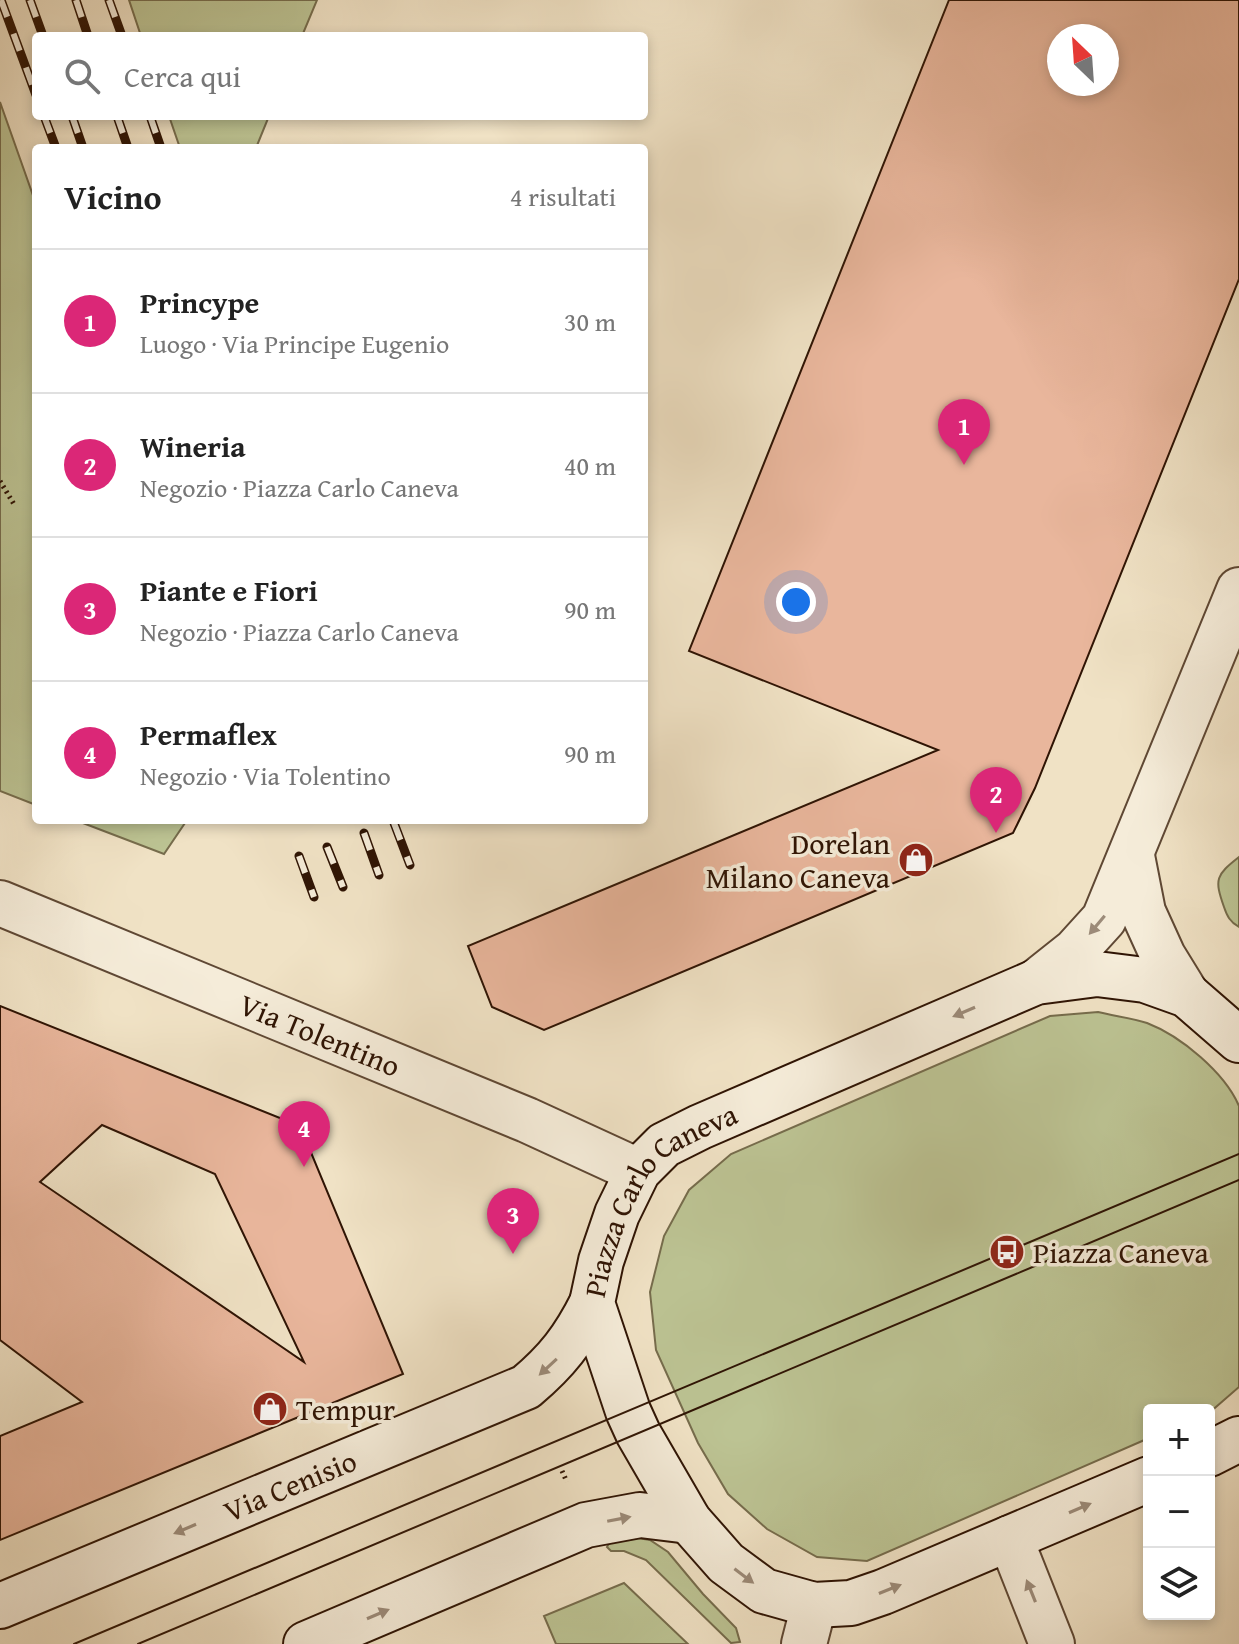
<!DOCTYPE html>
<html lang="it">
<head>
<meta charset="utf-8">
<style>
  body { margin:0; font-family:"Gentium Book Plus",serif; background:#f2f2f2; color:#222 }
  .controls { position:absolute; right:24px; bottom:24px; display:grid; overflow:hidden; border-radius:8px; box-shadow:0 4px 12px #0003 }
  .controls button { width:72px; height:72px; display:grid; place-items:center; padding:0; border:0; border-bottom:2px solid #e0e0e0; background:#fff; color:#222; font:40px sans-serif }
  .compass { position:absolute; left:1047px; top:24px; width:72px; height:72px; border-radius:50%; background:#fff; box-shadow:0 4px 12px #0003; rotate:335deg }
  .you { position:absolute; left:796px; top:602px; width:28px; height:28px; margin:-20px; border:6px solid #fff; border-radius:50%; background:#1a73e8; box-shadow:0 0 0 12px #1a73e833 }
  .badge { display:grid; place-items:center; width:52px; height:52px; border-radius:50%; background:#db2777; color:#fff; font-size:26px; font-weight:700 }
  .pin { position:absolute; translate:-50% -66px; filter:drop-shadow(0 2px 4px #0008) }
  .pin::after { content:''; position:absolute; top:42px; width:28px; height:24px; background:inherit; clip-path:polygon(0 0,100% 0,50% 100%) }
  .list { margin:0; padding:0; list-style:none }
  h2 { display:flex; justify-content:space-between; align-items:center; height:104px; margin:0; padding:0 32px; font-size:34px }
  h2 small { font-size:26px; font-weight:400; color:#767676 }
  .list li { display:grid; grid-template-columns:52px 1fr auto; gap:24px; align-items:center; box-sizing:border-box; height:144px; padding:0 32px; border-top:2px solid #e0e0e0 }
  .list b { display:block; font-size:30px; white-space:nowrap }
  .list p { margin:0; font-size:26px; white-space:nowrap; color:#767676 }
  .list em { font-size:26px; font-style:normal; color:#767676 }
  .icon { flex:none; width:44px; height:44px; fill:none; stroke:currentColor; stroke-width:2; stroke-linecap:round; stroke-linejoin:round }
  .map { position:relative; flex:none; width:1239px; height:1644px; overflow:hidden }
  .search { position:absolute; background:#fff; box-shadow:0 4px 12px #0003; left:32px; top:32px; width:616px; height:88px; display:flex; align-items:center; gap:20px; box-sizing:border-box; padding:0 28px; border-radius:8px; color:#767676; font-size:30px }
  .panel { position:absolute; background:#fff; box-shadow:0 4px 12px #0003; left:32px; top:144px; width:616px; height:680px; border-radius:8px }
  .map>svg:first-child { display:block }
  .green { fill:#bcc393; stroke:#766c4c; stroke-width:2 }
  .building { fill:#e9b69c; stroke:#2f1404; stroke-width:2; fill-rule:evenodd }
  .lines { fill:none; stroke-linecap:round; stroke-linejoin:round }
  .street-casing { stroke:#5f4834; stroke-width:48 }
  .secondary-casing { stroke:#2f1404; stroke-width:48 }
  .path { stroke:#2f1404; stroke-width:5; stroke-dasharray:2 4; stroke-linecap:butt }
  .street { stroke:#f5ecd9; stroke-width:44 }
  .secondary { stroke:#f5ecd9; stroke-width:44 }
  .tram { stroke:#2f1404; stroke-width:2 }
  .rail-casing { stroke:#2f1404; stroke-width:9 }
  .rail { stroke:#f5ecd9; stroke-width:6; stroke-dasharray:18; stroke-linecap:butt }
  .oneway { fill:#9c8b79 }
  .labels { text-anchor:middle; dominant-baseline:central; stroke-width:7; stroke-linejoin:round; paint-order:stroke }
  .poi-label { font-size:30px; fill:#2f1404; stroke:#f5ecd9; text-anchor:start }
  .street-label { font-size:30px; fill:#2f1404; stroke:#f5ecd9 }
</style>
</head>
<body>
<div class="map">
<svg width="1239" height="1644" viewBox="0 0 1239 1644">
  <rect width="100%" height="100%" fill="#f0e2c5"/>
  <filter id="stains"><feTurbulence type="fractalNoise" baseFrequency=".0025" numOctaves="4"/><feColorMatrix values="0 0 0 0 .2 0 0 0 0 .09 0 0 0 0 .02 0 0 0 .5 -.17"/></filter>
  <radialGradient id="worn" r=".72"><stop offset=".6" stop-color="#630" stop-opacity="0"/><stop offset="1" stop-color="#630" stop-opacity=".3"/></radialGradient>
  <path class="green" d="M129,0h188l-15,36h-161z
    M0,102l36,102v601l-36,-14z
    M169,116h100l-13,32h-76z
    M75,820h112l-23,34z
    M1239,857v70c-9,-5 -12,-11 -15,-20 -10,-28 -8,-32 15,-50z
    M1098,1012c16,4 34,6 49,11 34,13 78,50 92,83v281l-30,26v-3h-60v28l-282,123 -50,-4 -50,-28 -39,-35 -30,-51 -42,-93 -6,-58 14,-56 25,-46 42,-36 319,-138z
    M625,1536l25,4 18,12 35,42 33,34 4,14 -9,1 -85,-83 -22,-9h-13l-4,-4 2,-4z
    M624,1583l64,61h-132l-12,-28z"/>
  <path class="building" d="M949,0h290v279l-204,509 -22,45 -469,197 -52,-23 -24,-61 470,-196 -249,-99zM1059,36h48v48h-48z
    M0,1006l300,120 103,248 -403,166v-104l82,-34 -82,-62zM102,1125l113,49 89,188 -264,-180z"/>
  <g class="lines">
    <defs>
      <g id="street">
        <path d="M1132,856l11,56 20,44 24,39"/>
        <path id="s1" d="M0,903l527,217 111,51"/>
        <path d="M1036,982l39,-31 29,-32 135,-329"/>
        <path d="M1010,1538l42,106"/>
        <path d="M804,1644l10,-39"/>
      </g>
      <g id="secondary">
        <path d="M1209,1454l30,-15"/>
        <path id="s2" d="M1149,1479l-266,113 -32,11 -37,2 -50,-14 -38,-28 -37,-42 -51,-88 -10,-22 -36,-108 9,-42 16,-47 21,-43 26,-26 36,-18 336,-145 61,-8 48,6 42,15 52,45"/>
        <path id="s3" d="M0,1606l526,-219c31,-26 48,-48 66,-84"/>
        <path d="M306,1644l280,-119 54,-10 49,6"/>
      </g>
    </defs>
    <use href="#street" class="street-casing"/>
    <use href="#secondary" class="secondary-casing"/>
    <path class="path" d="M0,481l15,25
      M562,1471l5,11"/>
    <use href="#street" class="street"/>
    <use href="#secondary" class="secondary"/>
    <path class="tram" d="M74,1644l1165,-490
      M138,1644l1101,-464"/>
    <defs>
      <path id="rail" d="M1,0l35,95
        M30,0l13,36
        M76,0l12,36
        M109,0l13,36
        M44,116l12,32
        M72,116l11,32
        M117,116l11,32
        M150,116l11,32
        M394,823l16,42
        M364,833l15,42
        M327,847l16,40
        M299,856l15,41"/>
    </defs>
    <use href="#rail" class="rail-casing"/>
    <use href="#rail" class="rail"/>
  </g>
  <defs><path id="oneway-solid" d="M-6-.8H1V-3.2L6.5 0L1 3.2V.8H-6Z" transform="scale(2)"/></defs>
  <g class="oneway">
    <use href="#oneway-solid" transform="translate(1097 925) rotate(130)"/>
    <use href="#oneway-solid" transform="translate(964 1012) rotate(157)"/>
    <use href="#oneway-solid" transform="translate(548 1367) rotate(137)"/>
    <use href="#oneway-solid" transform="translate(1080 1508) rotate(-23)"/>
    <use href="#oneway-solid" transform="translate(619 1519) rotate(-11)"/>
    <use href="#oneway-solid" transform="translate(185 1529) rotate(157)"/>
    <use href="#oneway-solid" transform="translate(744 1576) rotate(37)"/>
    <use href="#oneway-solid" transform="translate(890 1589) rotate(-22)"/>
    <use href="#oneway-solid" transform="translate(1031 1591) rotate(-112)"/>
    <use href="#oneway-solid" transform="translate(378 1614) rotate(-23)"/>
  </g>
  <defs>
    <symbol id="shop-disc" viewBox="-11 -11 22 22"><circle r="9.5" fill="#8f2418" stroke="#f5ecd9"/><path d="M-5-2.5h2.3a2.7 3.5 0 0 1 5.4 0H5L5.5 6h-11ZM-1.5-2.5h3a1.5 2.3 0 0 0-3 0Z" fill="#fff"/></symbol>
    <symbol id="bus-disc" viewBox="-11 -11 22 22"><circle r="9.5" fill="#8f2418" stroke="#f5ecd9"/><path d="M-5-6H5V4H4V6H2V4H-2V6H-4V4H-5ZM-3.5-4V0h7V-4ZM-3.5 1.2v1.5H-2V1.2ZM2 1.2v1.5H3.5V1.2Z" fill="#fff"/></symbol>
  </defs>
  <g fill-rule="evenodd">
    <use href="#shop-disc" x="896" y="840" width="40" height="40"/>
    <use href="#bus-disc" x="987" y="1232" width="40" height="40"/>
    <use href="#shop-disc" x="250" y="1389" width="40" height="40"/>
  </g>
  <g class="labels">
    <g class="poi-label">
      <text x="890" y="843" text-anchor="end">Dorelan<tspan x="890" dy="34">Milano Caneva</tspan></text>
      <text x="1033" y="1252">Piazza Caneva</text>
      <text x="296" y="1409">Tempur</text>
    </g>
    <g class="street-label">
      <text stroke="none"><textPath href="#s1" startOffset="346">Via Tolentino</textPath></text>
      <text stroke="none"><textPath href="#s2" startOffset="886">Piazza Carlo Caneva</textPath></text>
      <text stroke="none"><textPath href="#s3" startOffset="314">Via Cenisio</textPath></text>
    </g>
  </g>
  <rect width="100%" height="100%" filter="url(#stains)"/>
  <rect width="100%" height="100%" fill="url(#worn)"/>
</svg>
<div class="controls">
<button>+</button>
<button>−</button>
<button><svg class="icon" aria-label="layers" viewBox="0 0 24 24"><path d="M12 4l9 5-9 5-9-5zM3 14l9 5 9-5"/></svg></button>
</div>
<svg class="compass" viewBox="-18 -18 36 36"><path d="M0-13l5 13h-10z" fill="#e53935"/><path d="M0 13l5-13h-10z" fill="#767676"/></svg>
<div class="you"></div>
<div class="pin badge" style="left:964px;top:465px">1</div>
<div class="pin badge" style="left:996px;top:833px">2</div>
<div class="pin badge" style="left:513px;top:1254px">3</div>
<div class="pin badge" style="left:304px;top:1167px">4</div>
<div class="search"><svg class="icon" aria-label="search" viewBox="0 0 24 24"><circle cx="10" cy="10" r="6"/><path d="M15 15l6 6"/></svg>Cerca qui</div>
<section class="panel">
<h2>Vicino<small>4 risultati</small></h2>
<ul class="list">
<li><span class="badge">1</span><div><b>Princype</b><p>Luogo · Via Principe Eugenio</p></div><em>30 m</em></li>
<li><span class="badge">2</span><div><b>Wineria</b><p>Negozio · Piazza Carlo Caneva</p></div><em>40 m</em></li>
<li><span class="badge">3</span><div><b>Piante e Fiori</b><p>Negozio · Piazza Carlo Caneva</p></div><em>90 m</em></li>
<li><span class="badge">4</span><div><b>Permaflex</b><p>Negozio · Via Tolentino</p></div><em>90 m</em></li>
</ul>
</section>
</div>
</body>
</html>
